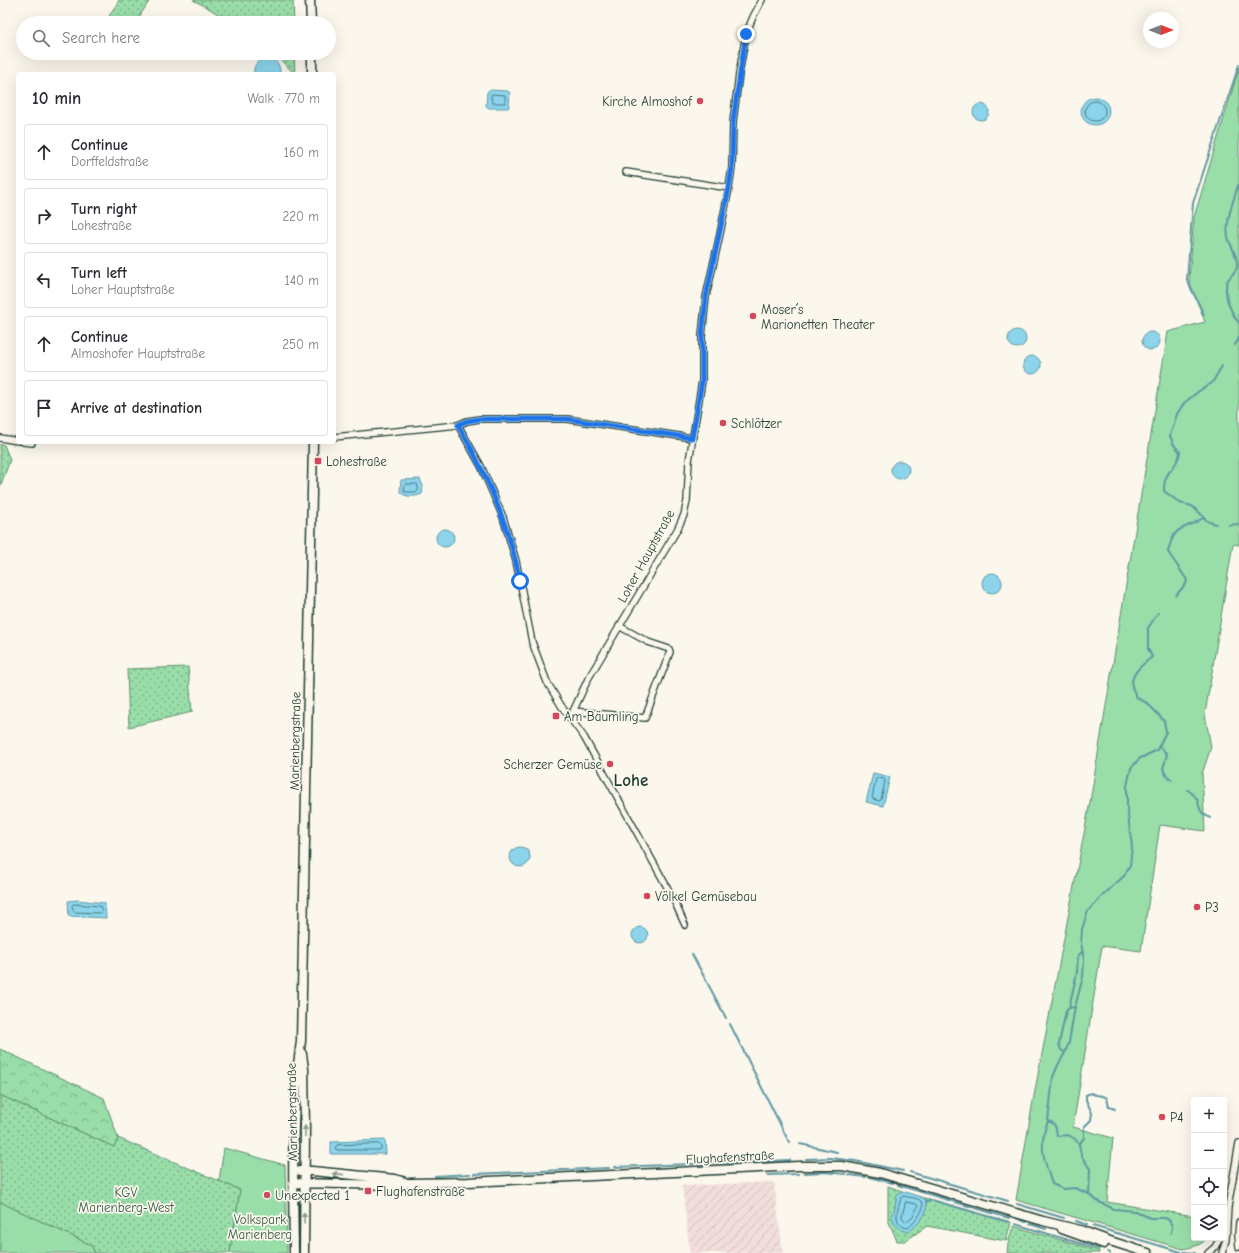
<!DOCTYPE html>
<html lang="en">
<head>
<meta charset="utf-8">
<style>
  body { margin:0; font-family:"Comic Neue",sans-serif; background:#f2f2f3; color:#2b2b33 }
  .controls { position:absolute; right:12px; bottom:12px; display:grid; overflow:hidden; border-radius:4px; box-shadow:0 4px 16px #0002 }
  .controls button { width:36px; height:36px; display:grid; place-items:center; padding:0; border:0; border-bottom:1px solid #e1e1e2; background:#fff; color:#2b2b33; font:20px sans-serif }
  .compass { position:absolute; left:1143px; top:12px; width:36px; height:36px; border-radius:50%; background:#fff; box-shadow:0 4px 16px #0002; rotate:90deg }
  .stop { position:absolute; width:12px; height:12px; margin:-9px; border:3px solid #1a73e8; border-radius:50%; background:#fff }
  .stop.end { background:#1a73e8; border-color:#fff; box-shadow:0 1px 4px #0008 }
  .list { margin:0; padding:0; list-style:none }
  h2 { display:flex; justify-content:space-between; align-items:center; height:52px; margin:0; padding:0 16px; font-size:17px }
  h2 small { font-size:13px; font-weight:400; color:#7c7c81 }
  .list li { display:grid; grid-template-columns:26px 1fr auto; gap:12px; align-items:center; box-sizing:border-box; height:56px; margin:0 8px 8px; padding:0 8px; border:1px solid #e1e1e2; border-radius:4px }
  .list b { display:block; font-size:15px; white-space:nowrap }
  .list p { margin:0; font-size:13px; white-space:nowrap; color:#7c7c81 }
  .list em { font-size:13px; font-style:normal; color:#7c7c81 }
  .icon { flex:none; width:22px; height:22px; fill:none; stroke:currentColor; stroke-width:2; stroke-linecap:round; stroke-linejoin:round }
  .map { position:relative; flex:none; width:1239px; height:1253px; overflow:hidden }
  .search { position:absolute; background:#fff; box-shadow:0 4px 16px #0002; left:16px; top:16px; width:320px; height:44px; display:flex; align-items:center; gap:10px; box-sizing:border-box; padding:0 14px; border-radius:22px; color:#7c7c81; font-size:15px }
  .panel { position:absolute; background:#fff; box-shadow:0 4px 16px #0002; left:16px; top:72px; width:320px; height:372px; border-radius:4px }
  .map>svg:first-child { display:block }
  .industrial { fill:url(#industrial-furrows) }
  .grass { fill:url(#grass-dots); stroke:#5c8d6e }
  .forest { fill:url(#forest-crowns); stroke:#5c8d6e }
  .park { fill:#99dda9; stroke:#5c8d6e }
  .water { fill:#8bd4ec; stroke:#6098a2 }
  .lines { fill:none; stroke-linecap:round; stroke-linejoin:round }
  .shore { stroke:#4a797e; stroke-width:1 }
  .stream { stroke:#6098a2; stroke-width:2 }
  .minor-casing { stroke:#1f3d34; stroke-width:8 }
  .secondary-casing { stroke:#1f3d34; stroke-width:11 }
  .minor { stroke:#fbf7ec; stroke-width:5.5 }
  .secondary { stroke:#fbf7ec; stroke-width:8 }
  .oneway { fill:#8d9a90 }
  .route { stroke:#1a73e8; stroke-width:5 }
  .poi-dot { fill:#d1495b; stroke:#fbf7ec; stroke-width:1.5 }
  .labels { text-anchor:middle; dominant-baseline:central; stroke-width:3.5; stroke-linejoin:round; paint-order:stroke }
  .poi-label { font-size:13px; fill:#1f3d34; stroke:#fbf7ec; text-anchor:start }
  .street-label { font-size:13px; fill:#1f3d34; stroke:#fbf7ec }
  .park-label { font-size:13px; fill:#375d4b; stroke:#fbf7ec }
  .district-label { font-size:17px; font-weight:bold; fill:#1f3d34; stroke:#fbf7ec }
</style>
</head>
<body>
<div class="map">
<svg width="1239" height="1253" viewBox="0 0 1239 1253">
  <defs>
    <pattern id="industrial-furrows" width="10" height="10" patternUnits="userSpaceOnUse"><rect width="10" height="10" fill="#f1dedc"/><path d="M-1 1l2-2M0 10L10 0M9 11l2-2" fill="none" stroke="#cebfbd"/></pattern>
    <pattern id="grass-dots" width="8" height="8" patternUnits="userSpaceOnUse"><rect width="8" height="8" fill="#99dda9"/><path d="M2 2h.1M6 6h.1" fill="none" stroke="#7cb48a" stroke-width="1.8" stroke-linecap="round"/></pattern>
    <pattern id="forest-crowns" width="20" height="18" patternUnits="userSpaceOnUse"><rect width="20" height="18" fill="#99dda9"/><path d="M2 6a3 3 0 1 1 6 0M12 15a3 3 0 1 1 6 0" fill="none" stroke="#7cb48a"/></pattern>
  </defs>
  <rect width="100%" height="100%" fill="#fbf7ec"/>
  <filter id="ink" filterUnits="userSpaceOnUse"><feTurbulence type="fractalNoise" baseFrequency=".025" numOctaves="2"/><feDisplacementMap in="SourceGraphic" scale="8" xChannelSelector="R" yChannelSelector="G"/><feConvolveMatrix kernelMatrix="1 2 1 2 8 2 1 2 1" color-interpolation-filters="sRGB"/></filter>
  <g filter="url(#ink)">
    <path class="industrial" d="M774,1182l9,71h-93l-8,-67z"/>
    <path class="grass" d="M119,0h31l-15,23h-30z
      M193,0h100l1,23h-62l-22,-14z
      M273,53h21l1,21z
      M0,444l4,1 6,15 -10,27z
      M188,667l4,45 -63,15 -2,-58z
      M0,1095l114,52 4,-9 122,52 -10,63h-135l-4,-8 -91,-43z
      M888,1186l14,5 -5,4 -3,18 33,-11 -3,-4 87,24 -5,19 -79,-15 -22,15h-8l-9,-21z
      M1013,1226l86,25v2h-92l1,-9z"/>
    <path class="forest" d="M0,1049l104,49 14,40 -4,9 -114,-52z"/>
    <path class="park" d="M1239,68v477l-6,-1 -28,170 6,33 -9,27 3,57 -45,-6 -19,126 -39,-5 -29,181 40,11 -6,64 87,14v22h13c-6,8 -15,9 -24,11l-167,-49 17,-99 57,-299 78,-470 37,-10 -16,-42 5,-63z
      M224,1148l61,17 2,88h-57l10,-63 -21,-9z
      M0,1202l91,43 4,8h-95z"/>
    <path class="water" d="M263,58c10,-2 18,5 17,16h-26c-1,-7 2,-12 9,-16z
      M489,90l19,1 2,2 -1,14 -1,1h-19l-3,-2 1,-14z
      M1081 111a14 14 0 1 1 28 0a14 14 0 1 1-28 0Z
      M973 112a8 8 0 1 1 16 0a8 8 0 1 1-16 0Z
      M1008 339a9 9 0 1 1 18 0a9 9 0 1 1-18 0Z
      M1142 341a9 9 0 1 1 18 0a9 9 0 1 1-18 0Z
      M1023 365a9 9 0 1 1 18 0a9 9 0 1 1-18 0Z
      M891 470a9 9 0 1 1 18 0a9 9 0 1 1-18 0Z
      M420,479l3,7 -1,8c-7,3 -16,4 -22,-2l1,-12z
      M436 538a9 9 0 1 1 18 0a9 9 0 1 1-18 0Z
      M982 583a10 10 0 1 1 20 0a10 10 0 1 1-20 0Z
      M873,773l17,4 -7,29 -17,-4z
      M510 857a10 10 0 1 1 20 0a10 10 0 1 1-20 0Z
      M77,900l28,3 1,15 -37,-2 -1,-15z
      M632 935a8 8 0 1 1 16 0a8 8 0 1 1-16 0Z
      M385,1140l1,14h-55v-12z
      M902,1191l22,7c8,13 -5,25 -15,34 -11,-2 -15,-7 -18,-18l3,-2 3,-17z"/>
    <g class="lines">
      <path class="shore" d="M492,94l13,1v8h-13l-1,-7z
        M1085 111a10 10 0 1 1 20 0a10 10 0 1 1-20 0Z
        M406,484h11l1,3v4l-3,1h-10l-1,-2z
        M878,778l6,1 1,2 -4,19 -2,1 -6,-2 -1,-1 4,-19z
        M74,904l26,2 2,6 -2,1 -26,-1 -2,-6z
        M379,1144l2,2v3l-2,1h-42l-2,-2 2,-3z
        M903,1196c5,1 15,2 18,5 7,7 -8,23 -13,27 -17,-3 -10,-19 -7,-30z
        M906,1202l10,2 2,2 -5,10 -7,6 -4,-5z"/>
      <path class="stream" d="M1238,185c-4,15 -13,35 -10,52 2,9 10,18 9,29 -1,7 -8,10 -10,16 -4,13 4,31 12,41
        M1204,315l-17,-35 6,-77 46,-138
        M1235,345l4,-7
        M1204,517l3,4 9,3
        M1229,525l10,-1
        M1176,595l10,-11 1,-4 -19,-28c7,-31 17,-20 36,-35l-12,-11 -12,-3 -16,-12c-1,-21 14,-22 16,-39l-6,-7 -4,-9 7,-22 7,-11 15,-12 13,-8 10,-17
        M1158,613l-10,15v21l4,8c-9,7 -22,17 -20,29 0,4 4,8 5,12l10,5 9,9 8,9 2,11 -9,18 -18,9 -8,9 -4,18v22l5,38 -2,19 -6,11 -25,23 -11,12 -6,18 -1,14 3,17 -1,17 -8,30 -6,35 -4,11 -7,12 -5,12 -5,44c8,2 8,7 9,15l11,-1 7,4 4,5 2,11 9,14 -1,25 8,7 17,8 21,2 15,7h15l4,2 3,6 -1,7
        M1159,746l8,8 -4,15 3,6 6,5
        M1188,790c3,2 7,6 9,9 4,12 1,12 13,19
        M692,954l34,64
        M1069,1008l8,-36 1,-16 4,-4
        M730,1024l59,118
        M1065,1053l-4,-3 -2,-6 7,-33 3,-3 6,-1
        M1048,1121c-10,24 -4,39 4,63l11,5 12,-1 14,6
        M800,1144l37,8
        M1079,1144l5,-6v-11l7,-7 1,-7 -6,-13v-5l5,-2c5,4 11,1 16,5l2,9 6,2
        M806,1159l25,-1 24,3 48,10
        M745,1162l45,-2
        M615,1167l129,-5
        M910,1172l98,29
        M804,1173l20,-1 21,2
        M474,1174l135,-6
        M767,1175l31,-1
        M849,1175l17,2
        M435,1176l35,-2
        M870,1177l22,6
        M898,1185l111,33
        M927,1202l5,-2 76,22
        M1017,1204l47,14
        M1016,1218l10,4
        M1076,1221l11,4
        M1015,1224l84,25
        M1030,1224l16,5
        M1093,1226l88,26
        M1108,1252l2,1
        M1184,1252l11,1"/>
      <defs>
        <path id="minor" d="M626,172l103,16
          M458,425l23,41 22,51 13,44 16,81 15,40 15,25 22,30 88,159 13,29
          M334,437l124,-12 9,-4 13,-2h87l125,19
          M0,438l18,3
          M23,442l9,1
          M573,711l72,7 25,-66 -1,-3 -21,-7 -29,-16
          M570,718l18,-39 89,-149 7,-15 3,-14 2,-40 13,-80v-45l4,-39 14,-63 9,-46 3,-21 1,-45 6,-48 7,-40 7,-17 9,-17
          M1239,1222l-1,13 1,12
          M1208,1253l7,-6 5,-9
          M1222,1253l4,-13 2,-33 11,-64"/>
        <path id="secondary" d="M310,0l1,23
          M312,53v21
          M302,1054l2,15 1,59 -1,125
          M300,1171h12l83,8 10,3
          M294,1183l101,2 15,-2 58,-1 331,-16h43l38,7 163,48 37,9 30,11 38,12
          M1062,1229l42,15
          M294,1253c-1,-71 -3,-142 7,-212l12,-599"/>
      </defs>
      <use href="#minor" class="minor-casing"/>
      <use href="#secondary" class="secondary-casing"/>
      <use href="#minor" class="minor"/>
      <use href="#secondary" class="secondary"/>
    </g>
    <defs><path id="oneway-solid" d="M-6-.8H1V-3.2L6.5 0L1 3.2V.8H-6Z"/></defs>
    <g class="oneway">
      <use href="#oneway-solid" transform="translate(305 1131) rotate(-90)"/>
      <use href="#oneway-solid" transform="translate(338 1174) rotate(-174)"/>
      <use href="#oneway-solid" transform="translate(304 1218) rotate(-90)"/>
    </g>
  </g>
  <g class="lines" filter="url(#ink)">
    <path class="route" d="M520,581c-11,-56 -33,-107 -62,-156l9,-4 13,-2h87l125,19 10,-57v-45l4,-39 23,-109 3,-21 1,-45 3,-22 10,-66"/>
  </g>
  <g class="poi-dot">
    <circle cx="700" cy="101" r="4"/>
    <circle cx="753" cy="316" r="4"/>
    <circle cx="723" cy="423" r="4"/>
    <rect x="314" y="457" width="8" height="8" rx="2"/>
    <rect x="552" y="712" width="8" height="8" rx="2"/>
    <circle cx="610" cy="764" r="4"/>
    <circle cx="647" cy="896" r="4"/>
    <circle cx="1197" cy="907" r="4"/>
    <circle cx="1162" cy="1117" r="4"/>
    <rect x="364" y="1187" width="8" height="8" rx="2"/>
    <circle cx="267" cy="1195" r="4"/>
  </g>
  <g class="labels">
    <g class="poi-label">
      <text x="692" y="101" text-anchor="end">Kirche Almoshof</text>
      <text x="761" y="309">Moser´s<tspan x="761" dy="15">Marionetten Theater</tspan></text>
      <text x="731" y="423">Schlötzer</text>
      <text x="326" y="461">Lohestraße</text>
      <text x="564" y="716">Am Bäumling</text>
      <text x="602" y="764" text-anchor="end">Scherzer Gemüse</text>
      <text x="655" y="896">Völkel Gemüsebau</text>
      <text x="1205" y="907">P3</text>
      <text x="1170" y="1117">P4</text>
      <text x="376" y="1191">Flughafenstraße</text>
      <text x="275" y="1195">Unexpected 1</text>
    </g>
    <g class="street-label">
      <text transform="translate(646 556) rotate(-61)">Loher Hauptstraße</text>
      <text transform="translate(295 741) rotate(-89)">Marienbergstraße</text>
      <text transform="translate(292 1112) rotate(-91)">Marienbergstraße</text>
      <text transform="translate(730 1157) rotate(-3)">Flughafenstraße</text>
    </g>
    <g class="park-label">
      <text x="126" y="1192">KGV<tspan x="126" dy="15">Marienberg-West</tspan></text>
      <text x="260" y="1219">Volkspark<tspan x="260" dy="15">Marienberg</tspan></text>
    </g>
    <g class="district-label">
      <text x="631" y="780">Lohe</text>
    </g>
  </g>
</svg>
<div class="controls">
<button>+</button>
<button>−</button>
<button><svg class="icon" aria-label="locate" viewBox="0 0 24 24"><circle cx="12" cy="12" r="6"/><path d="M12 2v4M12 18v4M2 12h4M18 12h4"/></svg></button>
<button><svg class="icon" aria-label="layers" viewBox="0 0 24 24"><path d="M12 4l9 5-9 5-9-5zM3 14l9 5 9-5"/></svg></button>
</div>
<svg class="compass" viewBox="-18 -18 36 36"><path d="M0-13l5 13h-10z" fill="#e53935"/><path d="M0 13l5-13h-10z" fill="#7c7c81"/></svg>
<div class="stop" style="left:520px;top:581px"></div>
<div class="stop end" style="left:746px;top:34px"></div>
<div class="search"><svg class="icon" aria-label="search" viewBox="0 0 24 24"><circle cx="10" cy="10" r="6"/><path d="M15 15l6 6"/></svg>Search here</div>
<section class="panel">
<h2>10 min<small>Walk · 770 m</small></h2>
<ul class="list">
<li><svg class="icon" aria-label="ahead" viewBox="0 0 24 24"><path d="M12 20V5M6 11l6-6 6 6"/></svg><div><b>Continue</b><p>Dorffeldstraße</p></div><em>160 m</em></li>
<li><svg class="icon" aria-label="right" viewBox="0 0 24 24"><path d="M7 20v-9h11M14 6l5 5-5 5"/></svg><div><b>Turn right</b><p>Lohestraße</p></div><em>220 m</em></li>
<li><svg class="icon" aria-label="left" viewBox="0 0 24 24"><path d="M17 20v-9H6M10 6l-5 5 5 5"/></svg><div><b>Turn left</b><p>Loher Hauptstraße</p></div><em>140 m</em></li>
<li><svg class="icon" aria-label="ahead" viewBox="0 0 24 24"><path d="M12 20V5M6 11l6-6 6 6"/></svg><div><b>Continue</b><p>Almoshofer Hauptstraße</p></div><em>250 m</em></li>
<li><svg class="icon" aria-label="arrive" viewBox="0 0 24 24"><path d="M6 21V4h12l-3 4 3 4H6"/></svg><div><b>Arrive at destination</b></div></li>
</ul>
</section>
</div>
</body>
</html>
